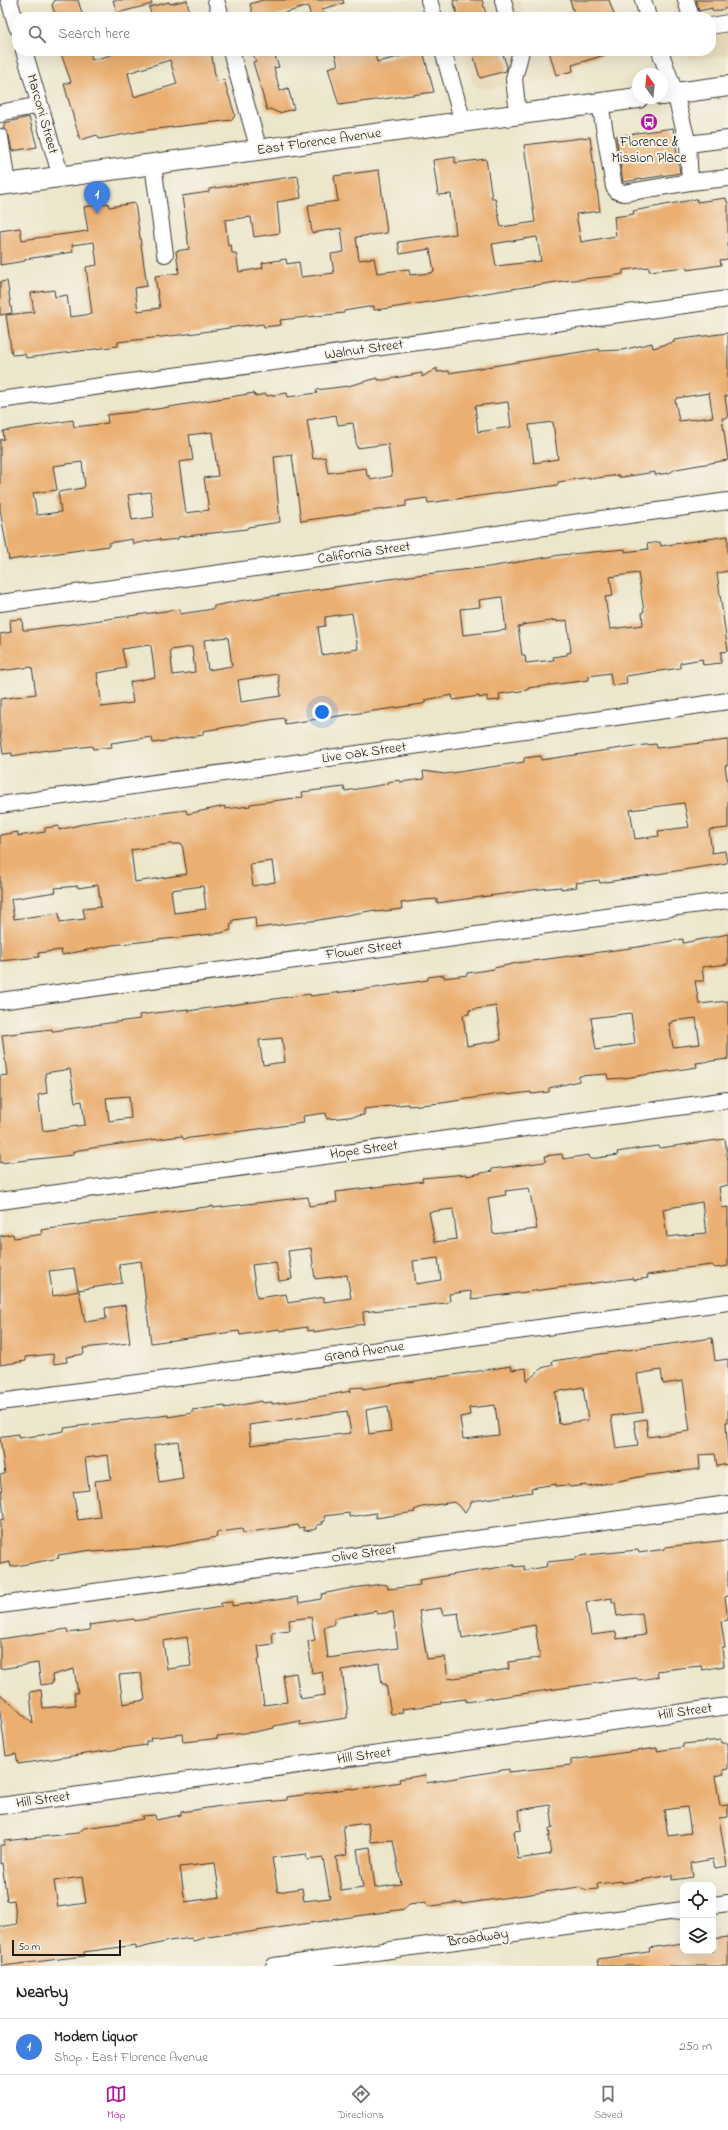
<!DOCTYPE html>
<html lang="en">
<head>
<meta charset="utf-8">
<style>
  body { margin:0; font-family:"Indie Flower",sans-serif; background:#f6f6f6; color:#222 }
  .controls { position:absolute; right:12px; bottom:12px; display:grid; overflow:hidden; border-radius:8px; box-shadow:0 4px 16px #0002 }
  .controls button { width:36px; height:36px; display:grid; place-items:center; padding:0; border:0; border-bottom:1px solid #e0e0e0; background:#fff; color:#222; font:20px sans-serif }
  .compass { position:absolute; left:632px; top:68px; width:36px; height:36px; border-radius:50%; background:#fff; box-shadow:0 4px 16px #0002; rotate:345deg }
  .scale { position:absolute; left:12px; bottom:10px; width:109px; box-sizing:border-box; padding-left:4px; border:2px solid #1c1c1c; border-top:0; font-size:11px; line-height:14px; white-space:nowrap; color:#1c1c1c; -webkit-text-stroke:3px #f7f3e8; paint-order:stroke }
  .you { position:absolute; left:322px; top:712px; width:14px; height:14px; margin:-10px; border:3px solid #fff; border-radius:50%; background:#1a73e8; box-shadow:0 0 0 6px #1a73e833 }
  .badge { display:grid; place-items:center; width:26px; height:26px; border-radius:50%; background:#b5179e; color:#fff; font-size:13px; font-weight:700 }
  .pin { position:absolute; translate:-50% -33px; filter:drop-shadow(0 1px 2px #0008) }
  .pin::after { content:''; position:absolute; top:21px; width:14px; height:12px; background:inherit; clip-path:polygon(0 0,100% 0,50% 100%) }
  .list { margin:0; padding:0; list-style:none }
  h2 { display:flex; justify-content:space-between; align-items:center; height:52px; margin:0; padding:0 16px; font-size:17px }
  h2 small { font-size:13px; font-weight:400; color:#767676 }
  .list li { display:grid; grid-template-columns:26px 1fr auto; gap:12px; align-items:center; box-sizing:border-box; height:56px; padding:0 16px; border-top:1px solid #e0e0e0 }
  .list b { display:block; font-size:15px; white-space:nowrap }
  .list p { margin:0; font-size:13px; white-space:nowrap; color:#767676 }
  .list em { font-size:13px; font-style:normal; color:#767676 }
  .icon { flex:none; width:22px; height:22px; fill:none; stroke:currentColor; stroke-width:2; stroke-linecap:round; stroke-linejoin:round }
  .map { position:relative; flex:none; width:728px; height:1966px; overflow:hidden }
  .search { position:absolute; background:#fff; box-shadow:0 4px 16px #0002; left:12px; right:12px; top:12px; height:44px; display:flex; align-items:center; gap:10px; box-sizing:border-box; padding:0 14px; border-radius:16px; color:#767676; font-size:15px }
  .sheet { height:108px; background:#fff }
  nav { display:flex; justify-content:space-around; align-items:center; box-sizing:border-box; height:56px; border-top:1px solid #e0e0e0; background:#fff; font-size:11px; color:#767676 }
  nav a { display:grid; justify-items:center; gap:2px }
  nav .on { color:#b5179e }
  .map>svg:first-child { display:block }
  .built { fill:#e7daba }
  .building { fill:#eaaf71; fill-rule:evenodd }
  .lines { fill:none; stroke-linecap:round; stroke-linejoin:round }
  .minor-casing { stroke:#3b3a36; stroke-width:18 }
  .major-casing { stroke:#3b3a36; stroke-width:22 }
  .minor { stroke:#fff; stroke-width:16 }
  .major { stroke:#fff; stroke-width:20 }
  .labels { text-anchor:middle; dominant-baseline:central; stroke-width:4; stroke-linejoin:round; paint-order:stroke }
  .street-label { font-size:14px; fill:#1c1c1c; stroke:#f7f3e8 }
  .poi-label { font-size:14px; fill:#1c1c1c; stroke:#f7f3e8 }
</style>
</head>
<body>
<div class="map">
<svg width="728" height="1966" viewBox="0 0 728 1966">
  <rect width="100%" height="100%" fill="#f7f3e8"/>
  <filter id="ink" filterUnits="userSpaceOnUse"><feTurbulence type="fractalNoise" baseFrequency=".025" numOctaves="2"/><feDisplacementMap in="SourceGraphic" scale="8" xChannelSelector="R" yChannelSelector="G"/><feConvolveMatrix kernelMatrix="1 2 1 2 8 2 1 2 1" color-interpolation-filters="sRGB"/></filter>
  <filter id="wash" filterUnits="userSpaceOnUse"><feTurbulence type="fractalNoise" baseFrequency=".012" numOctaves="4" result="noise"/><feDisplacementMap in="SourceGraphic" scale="16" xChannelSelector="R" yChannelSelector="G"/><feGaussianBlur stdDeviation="0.9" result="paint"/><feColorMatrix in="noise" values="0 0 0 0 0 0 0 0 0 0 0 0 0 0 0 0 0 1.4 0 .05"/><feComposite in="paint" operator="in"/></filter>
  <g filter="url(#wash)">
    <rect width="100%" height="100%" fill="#ece6cb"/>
    <path class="built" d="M448,0h72l5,17h-72z
      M671,0h57v55l-37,5 -6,-9h26v-34h-35z
      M463,51h106l7,26 -94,12 -9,-5z"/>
    <g id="blocks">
      <path class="building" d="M55,0h23l5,17h-27l-4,-12z
        M113,0h38l1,4 -35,9z
        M187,0l3,17h-38l-3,-10 20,-5 1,2z
        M263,0h80l1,3 -22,6 2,8h-13l-3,-11 -37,11h-17l-4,-13z
        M453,0h29l5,17h-29z
        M570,0h39l6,17h-40z
        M696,0h32v8l-15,4 -1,-4 -13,3z
        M60,51h30l2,9 34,-9h85l5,30 8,-1 11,35 -3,5 -84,10 -49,9 -2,-4 -17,5 -16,-56 7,-2zM170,60l7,24 -43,13 -6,-24z
        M266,51l2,6 7,-1 4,11 -5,1 6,23 8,-3 6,21 -15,4 -9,-4 -3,1 -14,-48 3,-1 -3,-7z
        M334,51h40l3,11 46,-11 11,41 -95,13 -11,-37 10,-3z
        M472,51h30l5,16 -1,4 -26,7z
        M549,51h58l1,3 -36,11 1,6 -17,4z
        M29,117l8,30 -25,4 -3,-15 -5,-7v-6z
        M673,128l7,45 -57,9 -7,-46z
        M590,137l10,74 -24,3 5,28 35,-6 -2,-19 20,-3 -1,-3 64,-12v3l29,-4 1,4h1v57l-8,1 1,5 -34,5v-3l-38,4v-4l-26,3v4l-10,2 -50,5 -173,27 -16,2v-4l-30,5v2l-64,7 1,5 -17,2 -1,-3 -15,2v-1l-52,8 -78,9v4l-92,12 -1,-4 -13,1 -6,-40 28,-3 -3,-19 23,-3 1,7 12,-2 3,22 22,-3 -6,-47 11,-2 -3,-23 -22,3 1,7 -48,7v2l-25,4v-34l20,-3 2,12 66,-9 -4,-24 24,-4 1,4 26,-4 12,83 -12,2 3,23 22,-3 -5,-32 24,-3 -3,-22 13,-2 -7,-53 27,-4v-3l89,-13 3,22 -24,4 3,31 -26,4 -3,-20 -26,3 3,26 3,-1 1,8h4l3,19 24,-4 -1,-5 24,-4 1,5 12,-2 2,15 33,-4 -3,-19 13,-2 -3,-24 -29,5 -4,-28 30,-4 -4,-25 45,-6 8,63 -31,4 3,23 15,-2 3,15 32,-4 1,6 21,-2 3,-2 -4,-22 -30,5 -2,-12 58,-8 -5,-40 -13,1 -5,-35 22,-3v6l31,-4 6,39h3l6,29 34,-5 -11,-77zM537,237l4,24 -45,5 -4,-22z
        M7,281l5,32 -12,2v-33z
        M728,333v63h-3l3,22h-6l6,42 -52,9 -7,4 -14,2v-3l-32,5h-4v-2l-29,4v-2l-32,5v3l-7,1 -123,17 -1,-5 -21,3v5l-105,15 -9,-66 -18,2 6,65 -32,5 -1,2 -69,8v2l-18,2v-2l-27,5 -1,-5 -23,4v3l-100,14 -9,-50v-70l4,-1 -1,-8 70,-11 1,7 34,-4 -1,-8 50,-6 97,-16 1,3 11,-2 1,2 20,-3 1,4 29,-4 -1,-3 32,-4 30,-8v2h6l38,-7v4l15,-9v4l12,-1v2l150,-24 1,2 22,-1 30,-7 1,5 21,-6v-2zM709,393l4,24 -34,4 -4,-21 2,-2zM508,402l3,25 -33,5 -3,-26zM336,415l2,10 15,-2 4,25 31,-4 4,32 -21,4 -1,-4h-3l-1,-8 -38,5 -3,-16 -12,2 -6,-39zM553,422l5,37 -24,4 -5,-38zM212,432l6,44 -14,2 5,32 -23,3 -7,-51 14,-2 -4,-25zM82,462l3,24 -2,2 -25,4 3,20 -24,3 -4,-22 24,-3 -4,-24zM150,492l4,25 -22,3 -4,-25z
        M728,536v35l-11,2 11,78 -7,1v11l-18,2 -1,-6 -22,4v5l-54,8 1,8 -15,2 -2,-13 -21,3v4l-61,8v2l-29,4 1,6 -13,1v-5l-8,2v-2l-26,4 -1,-5 -27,5v3l-3,1 -118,17 -19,3 -1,-6 -21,3 -60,10v4l-50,8 -1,-6 -41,6 1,4 -19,2 -1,-3 -45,5v-1l-35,6v-3l-9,1 -3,-22v-33l36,-5 -4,-27 -32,4v-37l11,-2 -1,-12 12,-1 1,11h5l152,-21v5l27,-4 7,-2v-2l25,-5 178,-26 72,-8 71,-12 65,-6v3l23,-3 -1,-5 13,-2 1,4zM638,573l6,38 -2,1 1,13 -33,4 -5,-32 8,-1 -3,-19zM502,597l4,33 -43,5 -3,-26 20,-2 -1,-7zM352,613l6,36 -36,6 -4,-28 7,-1v-9zM557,620v2l10,-2 4,32 -4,1v2l-14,2 1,3 -28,3 -1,-8h-3l-4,-28 4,-1v-1zM228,637l4,29 -24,4 -4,-30zM149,645l2,1 4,31 -25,5 3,21 -31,4 -5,-34 29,-5 -4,-19zM192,647l3,25 -22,3 -3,-25zM278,674l3,22 -40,6 -3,-22z
        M728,740v25l-3,1 3,18v44l-19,2 3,23 13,-2 2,12 -127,20 -1,-3 -23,3 1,4 -16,2v-2l-21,2 -103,14v-4l-14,1 -22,3 1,6 -27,3v-2l-56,10 -63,8 -1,-11 -22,3v4l-3,1 1,5 -10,3 -109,12 -50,10 -1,-5 -23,3 1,4 -39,4v-126l18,-3v4l27,-4v-4l14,-2v4l32,-8 95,-12 1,4 38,-8v3l25,-3v-2l53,-7 -1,-5 42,-5 1,4 42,-7v-2l13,-2v2l24,-3 -1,-8 22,3 79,-12v-4l17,-2v4l94,-14 21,-2 1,4zM684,803l5,24 -31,4 1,5 -24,3 -5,-29zM169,844h13l5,30 -52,8 -4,-32zM272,861l3,21 -22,4 -3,-22zM98,885l3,22 -18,2 2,10 -25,3 -1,-9 -45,6 -3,-20 45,-7 -1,-4 23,-2v2zM203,886l3,23 -32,4 -3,-23z
        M728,934v30l-26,3 2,14h-9l4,23 29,-3v58l-32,4 1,4 -73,11 -16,1 -1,-5 -28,2v5l-30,7v4l-18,2v-2l-24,3v-1h-8l-57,9 -34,3v-2l-44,5v6l-24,3 -13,1 -1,-6 -23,3 1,7 -121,16 -1,-3 -62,8 -41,6 -6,2v3l-73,8v-87l7,-1 -5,-40 50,-6v2h2l62,-9 24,-3 -1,-4 49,-6v2l122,-17v2l65,-8 53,-8v-3l16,-2v3l23,-3v-2l27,-4v-1l23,-5 121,-16 33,-6 12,-2v4zM496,1006l5,34 -34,6 -4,-31 6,-1v-4zM631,1013l4,31 -39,6 -5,-32zM696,1018l4,26 -27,3 -4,-24h3v-2zM282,1038l3,24 -22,3 -4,-25zM70,1069l5,33 7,-1 3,24 -42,6 -5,-36 9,-2 -2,-20zM129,1096l2,22 -22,3 -3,-23z
        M725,1139l3,23v23l-9,2 3,21 6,-1v59l-13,2 -3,-3 -35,4v2l-30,4 1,3 -14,2 -1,-2 -161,21 -1,-8 -22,3 1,7 -4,2 -83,9 1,12 -50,8v-2l-6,1 -1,-4 -27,4 -1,-2 -39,6 -1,-4 -88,12 -10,-82 -22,3 3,19 -44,7 -4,-22 -25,3 4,25 26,-5 6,31 21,-3 -1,-11 20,-3 5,38 -47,5 1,6 -18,3 1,5 -13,2 -1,-10 -28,3 1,4 -26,4v-129l13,-2 1,4 23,-3 5,-1 -1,-4 172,-24v2l95,-11 1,9 28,-4 -1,-10 87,-11 -1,-3 45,-4v2l25,-5v-2l52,-7 2,-1 -1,-5 17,-2 1,5 26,-4 1,4 28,-4 -1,-3 25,-4 17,-2 1,2zM529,1188l8,41 -44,5 -5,-36 18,-3 -1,-4zM702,1202l4,31 -39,4 -4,-28zM453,1209l4,30 -22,3 -6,-30zM311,1248l4,31 32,-4 4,23 -27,4v-5l-36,6 -2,-9 -29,4 -5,-33 24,-3 3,19 13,-2 -4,-28zM438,1258l3,22 -25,4 -3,-23z
        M712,1338l3,23 13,-2v63h-2l2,42 -11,2 -2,-12 -16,1 1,14 -51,6 -61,12 -1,-2 -17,2 -2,-2 -12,1v-2l-25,4 1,4 -60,9 -7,11 -11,-10 -32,5 -8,3 1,2 -39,6v-5l-27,4v-4l-25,3 1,5 -3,1 1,2 -6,1v4l-13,2v-4l-5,1 -1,-3 -55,8 -1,-4 -22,3 -4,1 1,4 -53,10 -72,5v-2l-34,5 1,3 -48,9 -1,-5 -10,2v-44l4,-1 -4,-44 5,-1 -5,-36 5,-2 13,-2v4l24,-3 22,-4v-3l104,-13v2l24,-4v-3l33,-4v2l37,-7v2l10,-1v2l23,-3 56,-10 -1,-3 13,-1v2l148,-23 1,4 14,-2 1,13 15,-13 11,-3 -1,-4zM661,1370l2,14 20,-3 7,50 -42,6 -2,-18 -12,2 4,25 -22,3 -5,-33 32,-4 -6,-38zM583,1387l5,33 -29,4 -4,-32zM495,1405l4,30 -36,4 -3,-22 10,-2 -1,-7zM388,1406l3,25 -22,3 -3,-24zM347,1411l4,22 -100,12 -2,-20zM178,1441l5,37 -24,4 -5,-37zM108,1455l3,24 -16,2 5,36 -22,3 -5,-28 16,-2 -4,-32z
        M728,1540v56l-3,1 3,23 -7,1 4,27h-3l2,18 -22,4 -1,-4 -21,2 -23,3 1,6 -19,3 -3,-2 -39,5 -131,19v-3l-26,3 1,2 -39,5 1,4 -12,1 -5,-30h-4l-3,-21 -37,7 6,44h-1v4l-47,7v-4l-26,5v2l-20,4 -37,4 1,2 -15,2 -20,2 -1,-8 -32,4 1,3h-5v4l-128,19 -2,-10 -10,2 -6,-44v-18l33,30 -3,-32 11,-2 2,18 33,-3 -2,-12h4l-4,-24 -22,6 1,8 -12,2 -3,-22 -38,6v-30l67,-10 1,4 22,-3 -1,-5 45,-6 1,2 86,-14v-4l11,-1v4l66,-9 1,6 22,-4 1,-5 24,-5 36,-5 5,1 1,4 9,-1 23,-3 -1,-5 95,-15v2l10,-1v4l22,-3 1,-5 29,-3v-2l10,-2 52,-5 1,3 26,-4v-2zM612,1598v4h3l2,14 25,-3 3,22 -28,4 -1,-7 -25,3 -5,-33zM441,1608l2,7 15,-2 4,25 73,-13 5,33 -32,4 1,7 -61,10 -3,-22 -18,2 -8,-48zM377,1611v3l16,-2 5,36 -70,10 -4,-31 9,-2 2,-7zM311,1617l4,23 -7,1 4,32 10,-2 3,24 -25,4 -4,-26 -13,2 4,27 -23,3 -7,-46h3l-2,-13 15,-2 -1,-12 18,-2 -1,-10zM187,1637l4,29 -24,3 -4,-28zM141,1673l4,27 -22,4 -4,-29z
        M721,1740l1,3h6v26l-5,1 1,4 -9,2 5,30 8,-1v12l-9,1 8,48 -12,2 -2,-9 -22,4 2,14 -21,3v-5l-50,8v-2l-25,3 1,5 -11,1 -8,-3 -117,17v-2l-31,4h-4l-1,-4 -17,2 -4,5 -169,25 -1,-1 -27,4 -15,4 -1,-3 -23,3 -33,8v-4l-52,7v4l-82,10 -2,-39 17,-3 -3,-24 -7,1 -5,-38 -2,1v-19h4v-4l74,-8 6,-5 37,-5 22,-4 -1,-3 13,-1 1,5 25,-5v-3l40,-6 66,-6v-3l66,-9v2l47,-8 -1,-3 26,-4 1,8 83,-14v3l62,-7v-5l86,-12v3l26,-4v-3zM550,1805l3,23 -4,1 1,7h-2l3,18 -33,5 -4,-28 7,-1 -2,-20zM687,1807l4,26 -23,3 -4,-26zM368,1823l3,19 22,-2 8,44 -26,4 -5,-41 -13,2 6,39 -22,3 -5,-34 11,-2 -4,-29zM306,1854l1,6 16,-2 7,40 -26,3 -2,-13 -24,4 -6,-34zM215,1863l5,34 -35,5 -5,-35zM82,1877l4,26 -28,4 -4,-26z
        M728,1937v29h-129l-1,-7 50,-7h2l-1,-4 34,-5v8h30v-12z"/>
    </g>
  </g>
  <g filter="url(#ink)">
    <use href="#blocks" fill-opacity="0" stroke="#3b3a36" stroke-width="1"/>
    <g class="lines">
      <defs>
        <path id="minor" d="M9,0l8,27
          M216,0l5,17
          M429,0l5,17
          M503,0l4,17
          M643,0l5,17
          M686,0l5,17
          M711,26l17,-3
          M24,51l37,126
          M231,51l28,99
          M443,51l20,71
          M600,103l14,84 3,4 7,2 66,-11 -2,-38 -13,-51 -15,-42
          M0,114l4,-2 36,-7
          M518,114l-4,-35 7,-28
          M0,137l7,47
          M688,144l40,-5
          M153,164l12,90
          M690,182l38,-4
          M0,400l728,-101
          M0,603l136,-18 592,-84
          M0,805l728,-104
          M0,1001l728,-101
          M0,1201l728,-101
          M0,1402l728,-100
          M0,1605l728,-101
          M0,1806l728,-100
          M713,1905l15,-2
          M274,1966l409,-56"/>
        <path id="major" d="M662,95l66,-9
          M0,185l638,-87"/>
      </defs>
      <use href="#minor" class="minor-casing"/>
      <use href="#major" class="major-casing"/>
      <use href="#minor" class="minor"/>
      <use href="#major" class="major"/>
    </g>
  </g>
  <defs>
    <symbol id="bus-disc" viewBox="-11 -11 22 22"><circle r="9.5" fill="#b5179e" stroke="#f7f3e8"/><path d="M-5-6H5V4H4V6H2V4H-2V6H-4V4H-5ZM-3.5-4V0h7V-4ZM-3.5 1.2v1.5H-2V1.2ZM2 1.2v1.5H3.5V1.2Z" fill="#fff"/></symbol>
  </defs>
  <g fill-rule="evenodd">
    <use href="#bus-disc" x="639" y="112" width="20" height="20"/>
  </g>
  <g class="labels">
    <g class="street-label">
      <text transform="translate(42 114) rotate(74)">Marconi Street</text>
      <text transform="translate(319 142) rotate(-8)">East Florence Avenue</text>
      <text transform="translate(364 350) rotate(-8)">Walnut Street</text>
      <text transform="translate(364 553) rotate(-8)">California Street</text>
      <text transform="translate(364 753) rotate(-8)">Live Oak Street</text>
      <text transform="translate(364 950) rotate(-8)">Flower Street</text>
      <text transform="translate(364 1150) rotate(-8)">Hope Street</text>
      <text transform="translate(364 1352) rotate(-8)">Grand Avenue</text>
      <text transform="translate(364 1554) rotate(-8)">Olive Street</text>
      <text transform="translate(685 1712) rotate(-8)">Hill Street</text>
      <text transform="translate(364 1756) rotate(-8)">Hill Street</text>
      <text transform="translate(43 1800) rotate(-8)">Hill Street</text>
      <text transform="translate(478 1938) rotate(-8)">Broadway</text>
    </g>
    <g class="poi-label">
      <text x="649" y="142">Florence &amp;<tspan x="649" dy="16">Mission Place</tspan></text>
    </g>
  </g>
</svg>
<div class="controls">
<button><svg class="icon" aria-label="locate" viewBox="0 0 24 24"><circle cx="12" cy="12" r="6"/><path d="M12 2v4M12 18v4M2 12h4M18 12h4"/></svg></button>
<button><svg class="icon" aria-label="layers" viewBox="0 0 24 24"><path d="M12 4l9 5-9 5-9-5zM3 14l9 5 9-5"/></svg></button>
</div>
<svg class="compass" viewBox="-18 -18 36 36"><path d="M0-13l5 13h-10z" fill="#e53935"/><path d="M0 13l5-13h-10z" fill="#767676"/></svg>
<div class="scale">50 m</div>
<div class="you"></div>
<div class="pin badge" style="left:97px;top:214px;background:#3f7fe0">1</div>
<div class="search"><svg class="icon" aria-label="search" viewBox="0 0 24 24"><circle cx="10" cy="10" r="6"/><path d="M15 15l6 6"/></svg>Search here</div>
</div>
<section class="sheet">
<h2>Nearby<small></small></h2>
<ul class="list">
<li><span class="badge" style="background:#3f7fe0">1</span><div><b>Modern Liquor</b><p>Shop · East Florence Avenue</p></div><em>250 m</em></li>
</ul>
</section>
<nav>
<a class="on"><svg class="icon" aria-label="map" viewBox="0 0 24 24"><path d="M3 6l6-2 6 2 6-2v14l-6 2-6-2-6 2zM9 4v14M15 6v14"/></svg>Map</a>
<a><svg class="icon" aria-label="directions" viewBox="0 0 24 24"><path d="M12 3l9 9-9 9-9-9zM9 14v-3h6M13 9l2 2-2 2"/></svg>Directions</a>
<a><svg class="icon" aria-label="saved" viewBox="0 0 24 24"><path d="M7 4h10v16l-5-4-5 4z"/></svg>Saved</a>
</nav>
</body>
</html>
